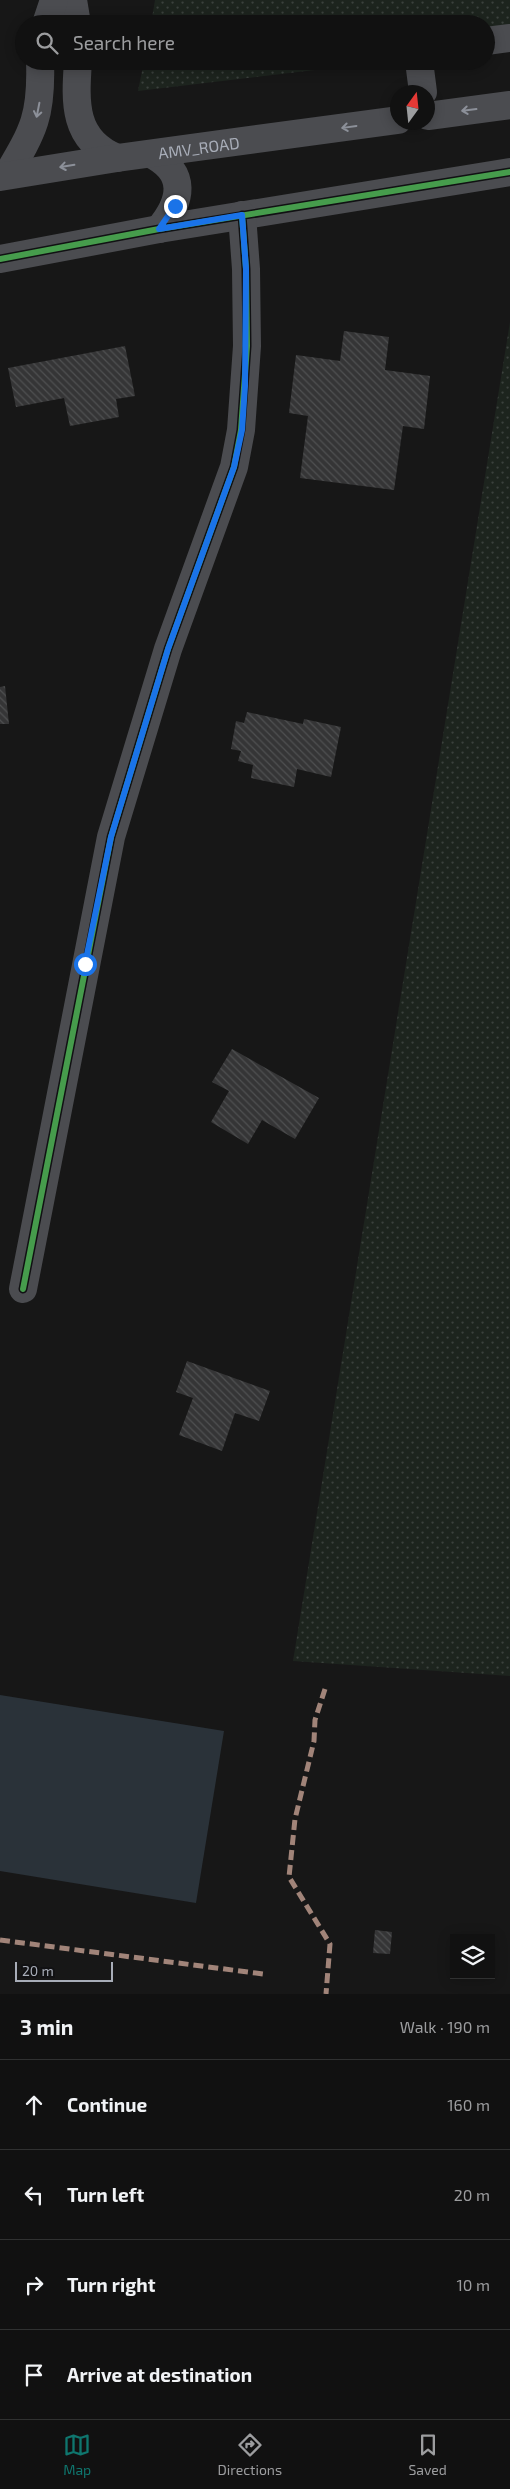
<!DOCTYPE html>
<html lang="en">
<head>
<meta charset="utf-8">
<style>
  body { margin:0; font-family:"Exo 2",sans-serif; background:#1a1a1a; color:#f1f3f6 }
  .controls { position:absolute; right:15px; bottom:15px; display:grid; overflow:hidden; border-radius:0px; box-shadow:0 2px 12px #0003 }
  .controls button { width:45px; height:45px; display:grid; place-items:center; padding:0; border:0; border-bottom:1px solid #303131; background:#111; color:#f1f3f6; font:25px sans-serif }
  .compass { position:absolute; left:390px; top:85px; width:45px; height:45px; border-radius:50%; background:#111; box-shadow:0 2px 12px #0003; rotate:15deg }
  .scale { position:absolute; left:15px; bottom:12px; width:98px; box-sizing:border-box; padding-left:5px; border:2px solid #a8adb8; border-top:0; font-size:14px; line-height:18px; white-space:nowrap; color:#a8adb8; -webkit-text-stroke:4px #111113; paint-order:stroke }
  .stop { position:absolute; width:15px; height:15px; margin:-11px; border:4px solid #1a73e8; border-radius:50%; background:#fff }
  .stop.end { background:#1a73e8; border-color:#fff; box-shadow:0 1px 5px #0008 }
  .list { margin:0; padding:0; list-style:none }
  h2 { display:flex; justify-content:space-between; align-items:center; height:65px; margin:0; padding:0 20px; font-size:21px }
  h2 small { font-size:16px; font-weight:400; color:#9c9d9f }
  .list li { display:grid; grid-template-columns:32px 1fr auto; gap:15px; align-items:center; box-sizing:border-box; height:90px; padding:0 20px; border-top:1px solid #303131 }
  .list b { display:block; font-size:19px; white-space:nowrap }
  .list em { font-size:16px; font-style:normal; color:#9c9d9f }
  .icon { flex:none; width:28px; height:28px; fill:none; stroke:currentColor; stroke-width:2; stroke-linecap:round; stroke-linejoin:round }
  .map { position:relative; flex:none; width:510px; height:1994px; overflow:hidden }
  .search { position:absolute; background:#111; box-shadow:0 2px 12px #0003; left:15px; right:15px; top:15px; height:55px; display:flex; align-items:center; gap:12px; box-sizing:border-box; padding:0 18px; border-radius:28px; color:#9c9d9f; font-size:19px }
  .sheet { height:425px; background:#111 }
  nav { display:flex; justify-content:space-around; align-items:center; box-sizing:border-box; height:70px; border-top:1px solid #303131; background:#111; font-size:14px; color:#9c9d9f }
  nav a { display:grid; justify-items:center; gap:2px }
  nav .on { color:#0f766e }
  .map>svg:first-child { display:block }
  .grass { fill:url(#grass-dots) }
  .water { fill:#2a3239 }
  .building { fill:url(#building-back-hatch) }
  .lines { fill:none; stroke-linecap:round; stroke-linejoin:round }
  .minor { stroke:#4b4c50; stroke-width:28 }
  .quiet { stroke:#a18479; stroke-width:5; stroke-dasharray:10 5; stroke-linecap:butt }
  .cycleway-casing { stroke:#111113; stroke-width:9 }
  .cycleway { stroke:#469c4c; stroke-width:6 }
  .oneway { stroke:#8c9099 }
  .route { stroke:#1a73e8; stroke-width:6 }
  .labels { text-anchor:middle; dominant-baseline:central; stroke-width:4.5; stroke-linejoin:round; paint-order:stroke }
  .street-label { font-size:16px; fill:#a8adb8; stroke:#111113 }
</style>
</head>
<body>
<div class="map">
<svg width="510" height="1994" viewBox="0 0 510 1994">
  <defs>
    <pattern id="grass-dots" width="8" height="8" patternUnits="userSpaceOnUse" patternTransform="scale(1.25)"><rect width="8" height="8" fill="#1d241e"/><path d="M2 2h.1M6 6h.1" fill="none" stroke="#3b413d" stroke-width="1.8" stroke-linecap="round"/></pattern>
    <pattern id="building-back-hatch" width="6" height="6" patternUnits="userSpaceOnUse" patternTransform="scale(1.25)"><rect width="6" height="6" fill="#353536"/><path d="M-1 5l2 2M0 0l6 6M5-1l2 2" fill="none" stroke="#4f5051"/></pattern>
  </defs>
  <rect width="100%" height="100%" fill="#171717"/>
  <path class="grass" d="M155,0h355v47l-24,3v-26h-335z
    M144,61h246l-252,30z
    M510,322v1354l-217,-15z"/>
  <path class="water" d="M0,1695l224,36 -28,172 -196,-32z"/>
  <path class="building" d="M344,331l45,6 -4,33 45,6 -6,53 -21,-3 -9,64 -94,-12 8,-62 -19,-3 7,-58 44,6z
    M125,346l10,50 -19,3 3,18 -49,9 -6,-28 -48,9 -8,-39z
    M5,686l4,38h-9v-37z
    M247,712l56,12 1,-5 37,8 -10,50 -34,-8 -3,18 -43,-9 2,-13 -15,-4 3,-10 -10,-2 5,-28 8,2z
    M232,1049l87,49 -24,41 -33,-19 -14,24 -37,-22 18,-31 -17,-9z
    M187,1361l83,30 -11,30 -24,-8 -13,38 -43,-16 14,-37 -17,-6z
    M375,1930l17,2 -2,22 -17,-1z"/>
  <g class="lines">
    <g class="minor">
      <path d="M73,0l4,24"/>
      <path d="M46,24l8,-24"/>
      <path d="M486,41l24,-3"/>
      <path d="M78,61c-3,42 -5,79 39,97"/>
      <path d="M419,61l4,31"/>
      <path d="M428,116l82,-11"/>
      <path d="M151,154c37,19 31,47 8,75"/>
      <path d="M7,175c27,-45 35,-60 33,-114"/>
      <path id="s1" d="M0,177l117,-19 281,-38"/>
      <path d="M0,259l159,-30 351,-57"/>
      <path d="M23,1289l88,-452 57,-188 66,-182 7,-37 6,-84 -1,-77 -4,-54"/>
    </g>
    <path class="quiet" d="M325,1689l-10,31 -1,21 -19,78 -6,58 41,67 -4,50
      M0,1940l263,34"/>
    <defs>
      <path id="cycleway" d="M0,259l159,-30 351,-57
        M23,1289l88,-452 57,-188 66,-182 7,-37 6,-84 -1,-77 -4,-54"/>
    </defs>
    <use href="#cycleway" class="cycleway-casing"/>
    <use href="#cycleway" class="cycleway"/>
  </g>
  <defs><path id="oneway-shaft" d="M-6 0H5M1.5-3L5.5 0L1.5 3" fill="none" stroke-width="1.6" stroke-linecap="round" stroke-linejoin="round" transform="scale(1.25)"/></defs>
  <g class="oneway">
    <use href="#oneway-shaft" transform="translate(38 110) rotate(101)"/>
    <use href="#oneway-shaft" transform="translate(469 110) rotate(173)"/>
    <use href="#oneway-shaft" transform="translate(349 127) rotate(172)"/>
    <use href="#oneway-shaft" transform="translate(67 166) rotate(171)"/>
  </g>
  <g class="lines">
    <path class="route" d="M85,964l26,-127 57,-188 66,-182 8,-37 3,-44 1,-117 -4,-54 -83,14 16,-23"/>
  </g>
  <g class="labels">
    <g class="street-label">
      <text stroke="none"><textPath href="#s1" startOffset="201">AMV_ROAD</textPath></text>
    </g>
  </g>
</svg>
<div class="controls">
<button><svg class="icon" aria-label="layers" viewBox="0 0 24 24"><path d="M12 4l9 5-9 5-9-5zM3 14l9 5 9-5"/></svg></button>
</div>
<svg class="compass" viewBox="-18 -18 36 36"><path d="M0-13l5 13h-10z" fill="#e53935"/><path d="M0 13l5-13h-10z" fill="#9c9d9f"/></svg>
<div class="scale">20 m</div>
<div class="stop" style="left:85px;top:964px"></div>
<div class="stop end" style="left:175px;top:206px"></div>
<div class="search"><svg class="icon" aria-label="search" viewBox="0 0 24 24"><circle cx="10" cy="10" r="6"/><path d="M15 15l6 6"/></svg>Search here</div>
</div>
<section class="sheet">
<h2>3 min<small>Walk · 190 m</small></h2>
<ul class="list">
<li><svg class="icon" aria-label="ahead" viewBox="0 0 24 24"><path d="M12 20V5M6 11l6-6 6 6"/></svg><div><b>Continue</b></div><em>160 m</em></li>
<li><svg class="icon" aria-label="left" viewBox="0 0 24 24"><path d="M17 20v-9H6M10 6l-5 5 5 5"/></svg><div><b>Turn left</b></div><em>20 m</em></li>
<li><svg class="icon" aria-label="right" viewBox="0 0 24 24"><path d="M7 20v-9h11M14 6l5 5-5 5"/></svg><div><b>Turn right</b></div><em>10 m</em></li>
<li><svg class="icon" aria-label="arrive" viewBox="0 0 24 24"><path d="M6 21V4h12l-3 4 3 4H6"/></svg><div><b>Arrive at destination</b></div></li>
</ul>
</section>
<nav>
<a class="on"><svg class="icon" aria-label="map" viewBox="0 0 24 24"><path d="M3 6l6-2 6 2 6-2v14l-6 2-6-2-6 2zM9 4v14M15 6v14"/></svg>Map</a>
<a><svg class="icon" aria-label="directions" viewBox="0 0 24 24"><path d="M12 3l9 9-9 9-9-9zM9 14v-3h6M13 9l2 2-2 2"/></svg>Directions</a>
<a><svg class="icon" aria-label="saved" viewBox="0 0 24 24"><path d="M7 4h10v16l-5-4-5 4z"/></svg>Saved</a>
</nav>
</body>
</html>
